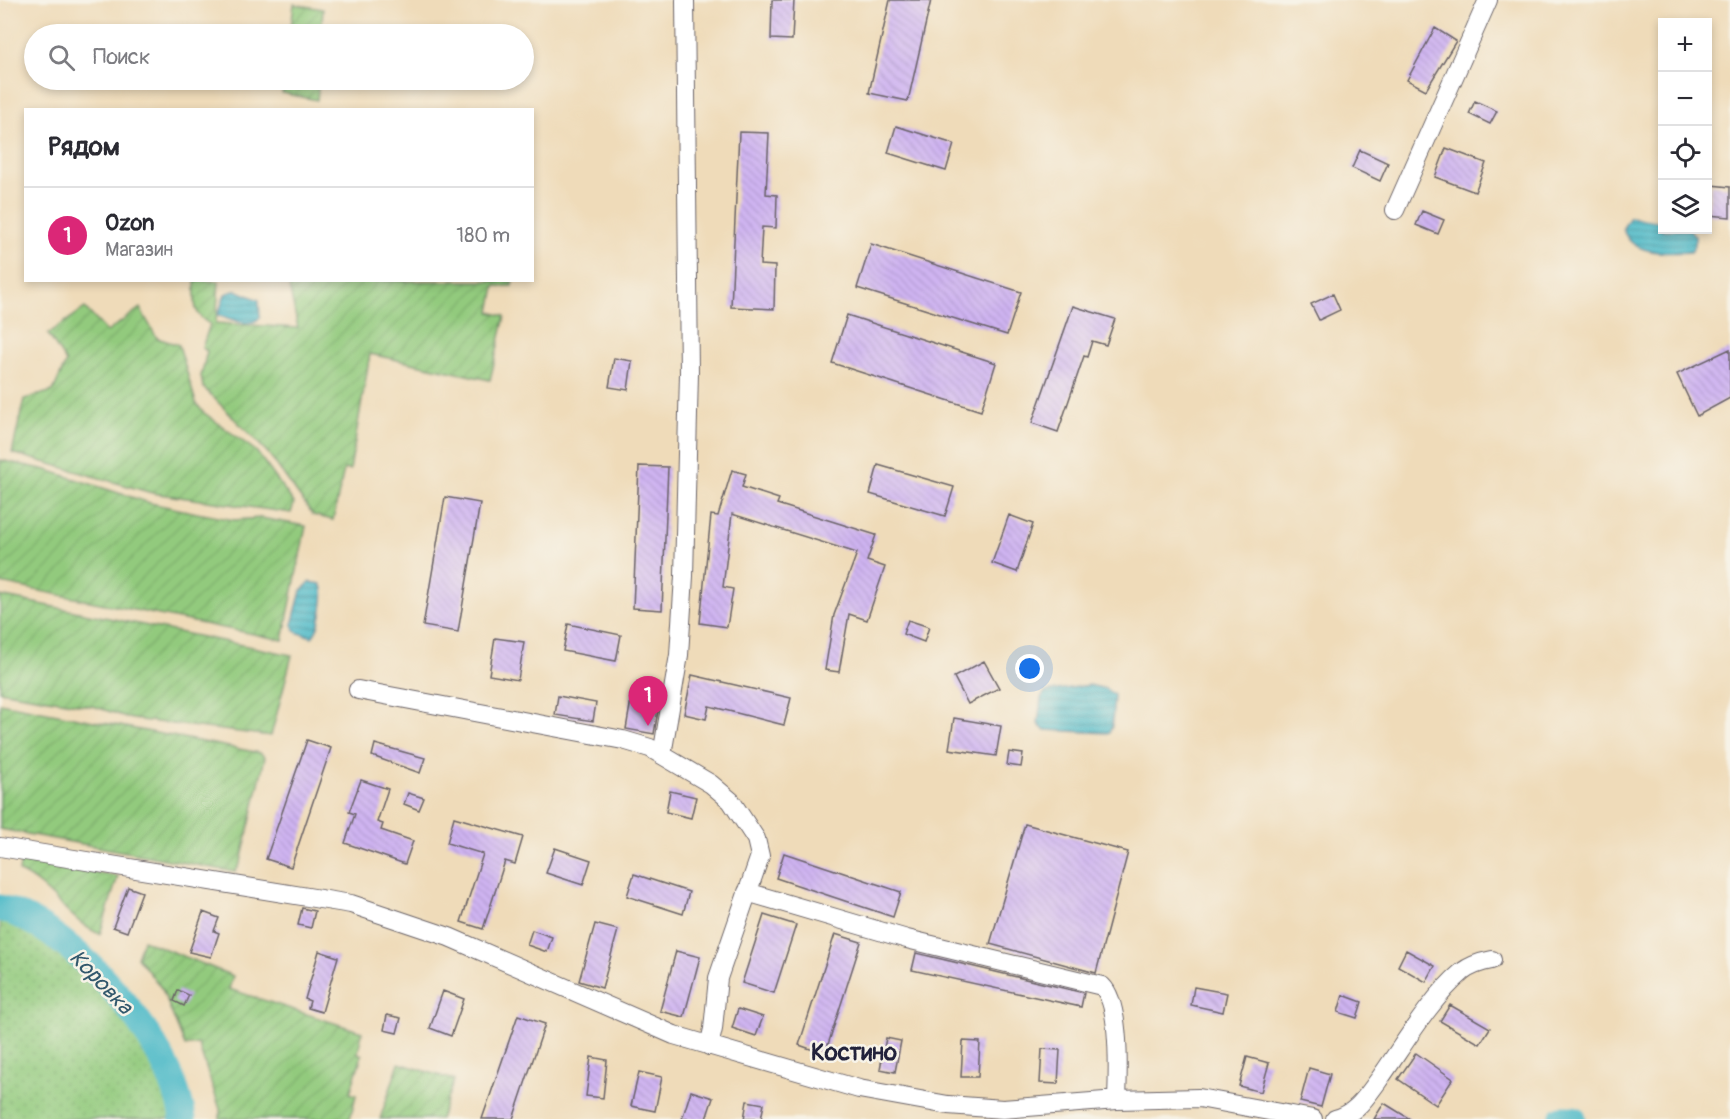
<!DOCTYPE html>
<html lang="ru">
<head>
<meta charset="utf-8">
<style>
  body { margin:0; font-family:Pangolin,sans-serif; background:#f2f2f3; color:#2b2b33 }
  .controls { position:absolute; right:18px; top:18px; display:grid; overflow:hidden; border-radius:0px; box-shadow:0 3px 9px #0003 }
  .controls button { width:54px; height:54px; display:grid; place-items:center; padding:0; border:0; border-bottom:2px solid #e1e1e2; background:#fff; color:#2b2b33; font:30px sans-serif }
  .you { position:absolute; left:1030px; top:669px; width:21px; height:21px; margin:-15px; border:4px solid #fff; border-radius:50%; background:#1a73e8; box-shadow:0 0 0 9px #1a73e833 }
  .badge { display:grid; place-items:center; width:39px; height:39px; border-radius:50%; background:#db2777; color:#fff; font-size:20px; font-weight:700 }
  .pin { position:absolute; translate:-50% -50px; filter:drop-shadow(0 2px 3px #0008) }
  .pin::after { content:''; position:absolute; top:32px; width:21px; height:18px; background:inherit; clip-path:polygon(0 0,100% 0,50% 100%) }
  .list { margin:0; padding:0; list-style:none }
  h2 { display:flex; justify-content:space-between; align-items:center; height:78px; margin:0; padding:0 24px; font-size:26px }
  h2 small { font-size:20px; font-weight:400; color:#7c7c81 }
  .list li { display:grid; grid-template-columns:39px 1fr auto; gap:18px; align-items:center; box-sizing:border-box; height:96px; padding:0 24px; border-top:2px solid #e1e1e2 }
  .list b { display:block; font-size:22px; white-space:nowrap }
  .list p { margin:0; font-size:20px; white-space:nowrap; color:#7c7c81 }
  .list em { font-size:20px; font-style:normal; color:#7c7c81 }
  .icon { flex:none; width:33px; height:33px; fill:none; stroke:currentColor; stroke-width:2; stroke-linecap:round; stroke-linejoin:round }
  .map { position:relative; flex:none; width:1730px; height:1119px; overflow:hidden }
  .search { position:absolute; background:#fff; box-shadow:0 3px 9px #0003; left:24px; top:24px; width:510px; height:66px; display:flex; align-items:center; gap:15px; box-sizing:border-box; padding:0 21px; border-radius:33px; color:#7c7c81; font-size:22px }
  .panel { position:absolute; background:#fff; box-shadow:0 3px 9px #0003; left:24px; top:108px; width:510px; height:174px; border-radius:0px }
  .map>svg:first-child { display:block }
  .grass { fill:url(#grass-dots); stroke:#5a765c; stroke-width:1.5 }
  .garden { fill:url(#garden-furrows); stroke:#5a765c; stroke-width:1.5 }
  .water { fill:url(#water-rules); stroke:#386e82; stroke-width:1.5 }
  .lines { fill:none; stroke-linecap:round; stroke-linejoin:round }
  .river { stroke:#4ebac8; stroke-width:27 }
  .building { fill:url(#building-back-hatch) }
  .minor-casing { stroke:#6a6367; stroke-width:20 }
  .minor { stroke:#fff; stroke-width:18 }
  .labels { text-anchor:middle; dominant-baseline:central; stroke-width:5; stroke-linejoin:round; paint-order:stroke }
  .water-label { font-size:22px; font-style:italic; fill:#31576c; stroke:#f7f3e8 }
  .quarter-label { font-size:24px; font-weight:bold; fill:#22223b; stroke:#f7f3e8 }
</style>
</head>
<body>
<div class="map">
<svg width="1730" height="1119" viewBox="0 0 1730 1119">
  <defs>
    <pattern id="grass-dots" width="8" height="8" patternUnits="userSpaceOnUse" patternTransform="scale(1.5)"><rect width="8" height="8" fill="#92ca7d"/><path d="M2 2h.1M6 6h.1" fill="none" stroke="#7ead6d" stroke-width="1.8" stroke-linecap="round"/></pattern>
    <pattern id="garden-furrows" width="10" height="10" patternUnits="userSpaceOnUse" patternTransform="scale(1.5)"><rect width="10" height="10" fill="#92ca7d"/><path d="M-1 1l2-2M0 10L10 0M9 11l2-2" fill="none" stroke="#7ead6d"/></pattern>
    <pattern id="water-rules" width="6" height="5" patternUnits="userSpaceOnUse" patternTransform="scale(1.5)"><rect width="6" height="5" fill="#4ebac8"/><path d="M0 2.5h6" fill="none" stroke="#4097a4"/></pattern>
    <pattern id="building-back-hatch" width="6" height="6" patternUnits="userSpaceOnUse" patternTransform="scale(1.5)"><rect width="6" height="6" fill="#cfb4f1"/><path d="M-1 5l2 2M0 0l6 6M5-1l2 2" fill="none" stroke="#b19ad0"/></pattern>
  </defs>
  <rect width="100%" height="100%" fill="#f7f3e8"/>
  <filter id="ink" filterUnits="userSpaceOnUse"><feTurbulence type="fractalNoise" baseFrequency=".0167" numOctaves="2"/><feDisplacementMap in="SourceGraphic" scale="12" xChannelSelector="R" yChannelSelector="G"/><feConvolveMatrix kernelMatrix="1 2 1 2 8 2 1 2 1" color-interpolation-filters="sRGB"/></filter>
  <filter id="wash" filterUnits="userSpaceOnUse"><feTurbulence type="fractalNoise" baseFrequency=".008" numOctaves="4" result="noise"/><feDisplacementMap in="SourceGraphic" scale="24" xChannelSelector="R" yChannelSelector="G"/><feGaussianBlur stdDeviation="1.35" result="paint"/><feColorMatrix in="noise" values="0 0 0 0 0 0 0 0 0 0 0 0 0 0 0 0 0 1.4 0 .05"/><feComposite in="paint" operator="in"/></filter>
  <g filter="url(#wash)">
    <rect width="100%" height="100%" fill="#efdbb9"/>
    <path class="grass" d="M0,919c11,2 25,5 35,10 21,12 36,29 52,46 38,39 79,87 85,144h-172z"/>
    <path class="garden" d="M294,4l29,5 -2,25h-31z
      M284,80h35l-2,20 -35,-7z
      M195,281h24l-3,42 82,5 -10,-47h225l-1,5h-17l-5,26 15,4 -15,64 -120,-26 -20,116 -6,-1 -11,51 -20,-5 -45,-62 -65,-66 -2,-11 6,-25 -5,-3 8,-24c-19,-9 -15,-25 -15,-43z
      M85,308l22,24 33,-24 17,30 22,7 17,58 7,9 53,39 38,52 -3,10 -139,-20 -140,-40 12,-54 29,-8 13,-29 -18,-28z
      M0,460l47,10 103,33 47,10 37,7 27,-2 45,8 -23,114 -283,-57z
      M0,596l292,59 -21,81 -139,-17 -36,-12 -96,-16z
      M0,703l260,50 5,4 -24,105 -6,10 -235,-43z
      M21,859l97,17 -18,58c-27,-9 -52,-50 -81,-62z
      M143,940l90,36 -4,13 133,43 -4,21 4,2 -12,38 6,2 -6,24h-130v-10l-22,-65 -13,2 -23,-57 -25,-32z
      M399,1063l55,17 -14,39h-60z"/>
    <path class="water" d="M1630,217l32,5v8h28l5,6v10l-4,6c-24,1 -61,4 -68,-24z
      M236,290l23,10 1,18c-13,11 -28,0 -42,-3l7,-21z
      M310,582l11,2c6,8 -1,46 -9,53l-16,-5 -4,-7 9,-34z
      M1089,685l17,4 8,6 -2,31 -3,7 -65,-3 -6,-6 3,-26 4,-6z"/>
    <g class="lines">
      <path class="river" d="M0,908c76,22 172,133 183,211
        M1562,1119h11"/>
    </g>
    <g id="blocks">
      <path class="building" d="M772,0h22l-2,40 -21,-1z
        M890,0h41l-23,101 -39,-8z
        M1435,28l21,13 -30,49 -19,-10z
        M1475,101l22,10 -7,13 -21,-10z
        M896,126l58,18 -8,27 -58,-18z
        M739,132l30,1 -3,61 11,1 -1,33 -14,-1 -2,38 15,1 -1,43 -43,-2z
        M1446,148l40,15 -11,29 -40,-15z
        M1360,150l28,13 -8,18 -28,-13z
        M1711,185l19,2v30l-22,-2z
        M1422,211l22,9 -6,14 -22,-9z
        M871,244l150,48 -14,43 -150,-47z
        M1333,294l7,16 -21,10 -8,-16z
        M1073,306l42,13 -9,26 -14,-4 -5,16 -3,-1 -26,76 -26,-9z
        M847,315l149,48 -15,48 -149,-48z
        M1730,349v49l-33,18 -20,-42z
        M614,358l18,3 -4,29 -19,-3z
        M878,465l76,22 -9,29 -75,-22z
        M639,466l29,1 -6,143 -29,-2z
        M732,470l14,4 -4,13 37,12 -2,5 99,31 -9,26 18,6 -18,53 -18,-6 -10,58 -14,-2 9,-55 23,-62 -125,-39 -9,73 10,2 -6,38 -27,-4 11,-108 7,1z
        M445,497l35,6 -22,129 -35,-6z
        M1009,515l24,9 -16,48 -25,-9z
        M908,620l21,7 -5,15 -21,-8z
        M568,624l53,11 -5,26 -53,-10z
        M495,638l29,4 -6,38 -29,-5z
        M984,661l15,27 -31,16 -14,-27z
        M692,675l99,23 -7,27 -75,-19 -3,13 -22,-5z
        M633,688l28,5 -7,41 -28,-5z
        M558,696l38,7 -3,18 -38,-6z
        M954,718l47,8 -5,30 -47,-7z
        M307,740l24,8 -40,119 -25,-8z
        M375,744l50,14 -5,15 -48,-17z
        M1009,752l14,2 -2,13 -14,-2z
        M361,780l27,9 -11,33 6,2 -2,6 32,11 -8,23 -60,-21 10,-29 -6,-2z
        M670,791l26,6 -5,21 -25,-6z
        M408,793l16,5 -5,12 -15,-6z
        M454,817l69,20 -8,27 -10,-3 -22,68 -22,-7 22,-68 -36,-11z
        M1025,824l103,28 -32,121 -106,-29z
        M555,848l36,12 -8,25 -37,-12z
        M784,853l117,39 -8,25 -117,-39z
        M634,874l55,18 -6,22 -56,-18z
        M128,887l14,5 -15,40 -14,-5z
        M302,908l13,3 -4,17 -13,-3z
        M203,912l16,6 -5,13 5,2 -8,24 -22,-5z
        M764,915l32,10 -22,68 -32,-10z
        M595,924l23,6 -16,58 -23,-7z
        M532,930l20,7 -5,15 -20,-7z
        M835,934l26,8 -36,112 -26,-9z
        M1406,950l29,16 -9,16 -28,-16z
        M319,951l19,6 -16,55 -14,-4 2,-7 -5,-2z
        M676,951l24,6 -16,60 -24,-6z
        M916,953l168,40 -3,14 -169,-37z
        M1194,987l33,6 -4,19 -32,-7z
        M178,990l11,5 -5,11 -10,-5z
        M443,991l21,8 -13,37 -21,-8z
        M1343,995l19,7 -5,16 -19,-6z
        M1450,1005l40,23 -10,16 -40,-23z
        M738,1009l25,8 -7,19 -24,-8z
        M387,1015l14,3 -4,15 -13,-3z
        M518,1015l27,9 -32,95h-31z
        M886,1038l15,3 -6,31 -15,-3z
        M963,1041l17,1 -2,35h-17z
        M1042,1049l18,1 -2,34 -18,-1z
        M1416,1053l37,26 -17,26 -38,-26z
        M591,1057l16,3 -4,38 -17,-2z
        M1247,1057l22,6 -8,29 -22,-6z
        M1309,1068l21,6 -9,33 -21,-5z
        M639,1072l23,5 -7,34 -24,-5z
        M691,1091l22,7 -7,21h-24z
        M747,1101l17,3 -3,15h-17z
        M1384,1103l26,16h-36z"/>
    </g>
  </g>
  <g filter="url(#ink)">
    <use href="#blocks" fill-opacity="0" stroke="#6a6367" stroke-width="1.5"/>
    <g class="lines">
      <defs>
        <path id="minor" d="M1395,210l93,-210
          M358,690l265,50 27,8 61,36 20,17 25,38 4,17 -42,122 -5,51 -4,17
          M662,755l17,-100 5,-79 5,-203 -4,-373
          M0,847l351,57 98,33 225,98 185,54 89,16 55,4 114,-9 82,-2 114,21
          M747,892l160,47 195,47c19,18 16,88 15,114
          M1335,1119c21,-5 31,-22 43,-38 25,-35 52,-82 84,-109 9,-7 19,-10 30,-12"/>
      </defs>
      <use href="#minor" class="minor-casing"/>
      <use href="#minor" class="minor"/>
    </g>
  </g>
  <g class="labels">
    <g class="water-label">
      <text transform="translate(101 982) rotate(46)">Коровка</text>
    </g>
    <g class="quarter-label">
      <text x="854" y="1052">Костино</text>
    </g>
  </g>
</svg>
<div class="controls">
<button>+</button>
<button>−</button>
<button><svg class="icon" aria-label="locate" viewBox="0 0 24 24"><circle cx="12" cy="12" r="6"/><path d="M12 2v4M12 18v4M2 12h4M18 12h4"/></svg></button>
<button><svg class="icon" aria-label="layers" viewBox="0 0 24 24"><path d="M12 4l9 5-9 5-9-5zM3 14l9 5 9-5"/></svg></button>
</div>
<div class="you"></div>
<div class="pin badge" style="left:648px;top:726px">1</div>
<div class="search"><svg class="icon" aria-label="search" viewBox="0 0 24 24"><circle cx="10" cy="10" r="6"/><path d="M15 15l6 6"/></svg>Поиск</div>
<section class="panel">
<h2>Рядом<small></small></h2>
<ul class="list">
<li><span class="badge">1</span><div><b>Ozon</b><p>Магазин</p></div><em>180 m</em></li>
</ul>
</section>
</div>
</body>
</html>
